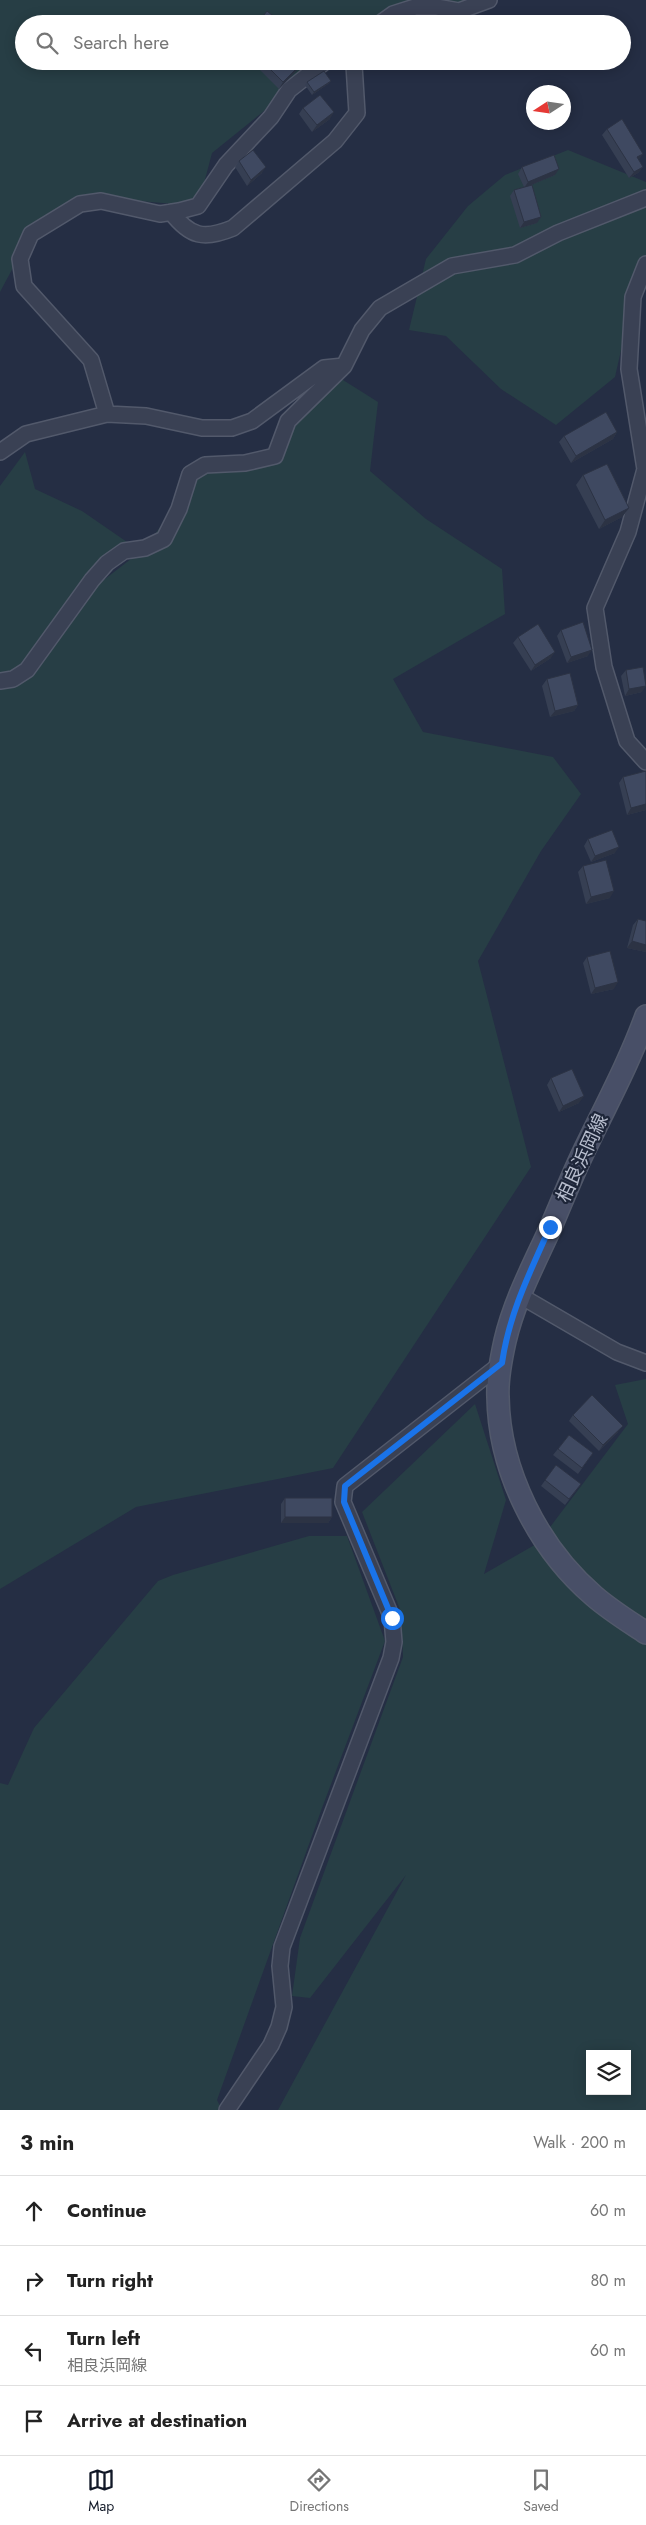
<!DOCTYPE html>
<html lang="en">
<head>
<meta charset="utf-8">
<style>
  body { margin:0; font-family:Jost,"Noto Sans JP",sans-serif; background:#f6f6f6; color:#222 }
  .controls { position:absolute; right:15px; bottom:15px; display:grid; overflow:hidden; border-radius:0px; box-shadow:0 2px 12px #0003 }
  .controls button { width:45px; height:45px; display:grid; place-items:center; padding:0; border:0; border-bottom:1px solid #e0e0e0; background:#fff; color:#222; font:25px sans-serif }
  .compass { position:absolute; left:526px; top:85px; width:45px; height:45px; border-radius:50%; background:#fff; box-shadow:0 2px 12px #0003; rotate:258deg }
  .stop { position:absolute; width:15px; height:15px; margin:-11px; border:4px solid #1a73e8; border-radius:50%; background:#fff }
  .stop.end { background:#1a73e8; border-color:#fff; box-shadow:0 1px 5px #0008 }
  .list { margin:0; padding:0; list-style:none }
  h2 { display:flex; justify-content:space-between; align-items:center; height:65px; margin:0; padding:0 20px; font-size:21px }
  h2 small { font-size:16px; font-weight:400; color:#767676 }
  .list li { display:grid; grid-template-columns:32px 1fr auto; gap:15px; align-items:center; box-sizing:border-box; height:70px; padding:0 20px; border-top:1px solid #e0e0e0 }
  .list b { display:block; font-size:19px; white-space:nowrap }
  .list p { margin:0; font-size:16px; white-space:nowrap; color:#767676 }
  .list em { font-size:16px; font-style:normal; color:#767676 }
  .icon { flex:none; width:28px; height:28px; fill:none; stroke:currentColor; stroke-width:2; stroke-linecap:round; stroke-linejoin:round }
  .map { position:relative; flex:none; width:646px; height:2110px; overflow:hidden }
  .search { position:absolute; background:#fff; box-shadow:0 2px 12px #0003; left:15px; right:15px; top:15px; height:55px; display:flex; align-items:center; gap:12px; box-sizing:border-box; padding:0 18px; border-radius:28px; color:#767676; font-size:19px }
  .sheet { height:345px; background:#fff }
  nav { display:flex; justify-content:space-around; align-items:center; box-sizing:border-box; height:70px; border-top:1px solid #e0e0e0; background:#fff; font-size:14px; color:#767676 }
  nav a { display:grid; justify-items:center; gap:2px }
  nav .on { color:#111827 }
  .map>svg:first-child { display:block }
  .green { fill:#273e45; fill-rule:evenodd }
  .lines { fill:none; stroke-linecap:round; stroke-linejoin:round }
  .minor-casing { stroke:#52596b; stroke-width:18 }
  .secondary-casing { stroke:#52596b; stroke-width:24 }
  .minor { stroke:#3a4154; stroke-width:15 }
  .secondary { stroke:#484f67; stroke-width:21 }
  .wall { fill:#363f53 }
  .shaded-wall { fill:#2c3344 }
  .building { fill:#3f4961; stroke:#2c3344 }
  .route { stroke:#1a73e8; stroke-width:6 }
  .labels { text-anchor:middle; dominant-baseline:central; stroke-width:4.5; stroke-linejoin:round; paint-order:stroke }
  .street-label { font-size:19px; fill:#b7bdcd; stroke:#1e2639 }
</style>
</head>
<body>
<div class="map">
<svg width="646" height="2110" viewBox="0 0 646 2110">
  <rect width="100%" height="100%" fill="#252e44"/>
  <path class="green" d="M0,0h483l-25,7 -16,-3 -63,20h-355v37h302l-114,92 -14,53 -118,-10 -49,38 -31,58z
    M568,150l78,32v82l-13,33 -18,80 -59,48 -55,-36 -55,-53 -37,-6 17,-71 42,-53 37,-31z
    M324,368l54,34 -8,69 56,48 76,50 3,45 -112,65 30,53 130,25 28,37 -40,57 -63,110 53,206 -198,301 -197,39 -136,82v-1103l25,-34 10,37 47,22 45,31 -49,58 67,-52 60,-83 70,-9z
    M646,1379v731h-368l128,-235 -96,123 -18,-2 8,-58 103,-281 -2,-45 -39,-100 113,-108 31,96 -22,74 54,-31 90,-119 -13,-39zM590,2054h37v37h-37z
    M309,1536h38l38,105 -63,167 -105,292 5,10h-222v-327l8,2 26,-57 124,-147 15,-6z"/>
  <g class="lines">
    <defs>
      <path id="minor" d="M379,24l14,-10 22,-7h22l22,4 30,-11
        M171,212c19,25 33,28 62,16l102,-87 22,-28 -3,-48 -3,-4
        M646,264l-13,33 -4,72 16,100 -17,63 -33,76 9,59 23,74 19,21
        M107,414l-16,-54 -67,-74 -4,-27 11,-25 49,-30 21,-3 59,13 19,-3 19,-5 28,-41 45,-48 18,-27 37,-29
        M0,452l26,-18 81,-20 39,2 56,12h30l20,-7 72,-53 20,-2
        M0,681l13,-2 14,-9 65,-90 15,-17 17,-12 21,-3 19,-9 15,-30 11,-35 15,-9 40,-2 30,-7 13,-35 56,-55 18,-36 18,-22 72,-42 63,-11 43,-22 88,-35
        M519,1295l98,57 29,11
        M227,2110l44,-65 8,-18 5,-20 -4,-41 2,-19 109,-289 3,-16 -2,-24 -49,-116 2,-16 157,-123"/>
      <path id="secondary" d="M646,1016c-17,47 -41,91 -63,137 -12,25 -22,51 -33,76 -17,37 -36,73 -45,112 -4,18 -8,38 -7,56 1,74 40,151 96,199 16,14 34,25 52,37"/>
    </defs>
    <use href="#minor" class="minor-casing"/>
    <use href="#secondary" class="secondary-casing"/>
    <use href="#minor" class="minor"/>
    <use href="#secondary" class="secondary"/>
  </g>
  <path class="wall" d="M256,61h45l-3,8 -19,20 -25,-25z
    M331,81l-3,3 -16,11 -7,-10 2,-3z
    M303,108l27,11 -18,13 -13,-18z
    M607,129l32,31 4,7 -5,6 -9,5 -27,-43z
    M239,161l23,12 -15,13 -12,-19z
    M522,167l33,8 -24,10 6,38 -17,5 -10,-32 4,-6 10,-3 -6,-13z
    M617,432l-4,7 -42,24 -12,-21 5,-6z
    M583,475l46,33 -7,9 -23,12 -23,-44z
    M561,630l27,26 -21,7 -10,-27z
    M518,637l33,21 -20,13 -18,-28z
    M626,670l16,22 -17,4 -4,-20z
    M547,679l31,26 -4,6 -24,6 -8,-31z
    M646,771v39l-19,5 -8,-32 4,-6z
    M588,839l27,14 -24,9 -7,-16z
    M583,866l27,32 -24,6 -8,-32z
    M638,919l8,33 -19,-4 6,-23z
    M587,957l27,32 -23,5 -8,-31z
    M551,1078l28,25 -20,9 -12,-27z
    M573,1415l45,17 -19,19 -30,-30z
    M569,1435l24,18 -15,21 -25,-19z
    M556,1465l25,19 -16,21 -24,-19z
    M285,1498l47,19 -4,6h-47v-19z"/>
  <path class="shaded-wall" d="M302,63l-4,6 -19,20 4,-7z
    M331,81l-3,3 -16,11 2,-3z
    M334,112l-4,7 -18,13 5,-7z
    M643,154l-4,6 -6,4 4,-7z
    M266,167l-4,6 -15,13 4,-6z
    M643,167l-5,6 -9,5 5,-6z
    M559,169l-4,6 -31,13 4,-6z
    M541,217l-4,6 -17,5 4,-6z
    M617,432l-4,7 -42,24 5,-7z
    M629,508l-7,9 -23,12 6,-9z
    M592,650l-4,6 -21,7 4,-6z
    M555,652l-4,6 -20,13 4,-6z
    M646,686l-4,6 -17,4 4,-7z
    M578,705l-4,6 -24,6 5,-6z
    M646,804v6l-19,5 4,-7z
    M619,847l-4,6 -24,9 4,-6z
    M614,891l-4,7 -24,6 5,-7z
    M632,941l14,4v7l-19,-4z
    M618,982l-4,7 -23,5 4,-6z
    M584,1096l-5,7 -20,9 4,-6z
    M623,1426l-5,6 -19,19 4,-6z
    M285,1517h47l-4,6h-47z"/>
  <path class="building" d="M267,11l16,13h-26z
    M262,61h39l1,2 -19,19z
    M324,71l7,10 -17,11 -7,-10z
    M320,95l14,17 -17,13 -14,-17z
    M622,119l21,35 -6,3 6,10 -9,5 -27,-43z
    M253,150l13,17 -15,13 -12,-19z
    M554,155l5,14 -31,13 -6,-15z
    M532,185l9,32 -17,5 -10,-32z
    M606,412l11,20 -41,24 -12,-20z
    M607,464l22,44 -24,12 -22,-45z
    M583,622l9,28 -21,7 -10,-27z
    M538,624l17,28 -20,13 -17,-28z
    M643,667l3,19 -17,3 -3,-19z
    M570,673l8,32 -23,6 -8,-32z
    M646,771v33l-15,4 -8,-31z
    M612,830l7,17 -24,9 -7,-17z
    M606,860l8,31 -23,6 -8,-31z
    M638,919l8,2v24l-14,-4z
    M610,951l8,31 -23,6 -8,-31z
    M572,1069l12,27 -21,10 -12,-28z
    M592,1395l31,31 -20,19 -30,-30z
    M569,1435l24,18 -11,15 -24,-19z
    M556,1465l25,19 -12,15 -24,-19z
    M285,1498h47v19h-47z"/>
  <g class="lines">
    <path class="route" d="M392,1618l-48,-116 1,-16 157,-123c7,-49 28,-91 48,-136"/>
  </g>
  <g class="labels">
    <g class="street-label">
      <text transform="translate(582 1158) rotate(-65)">相良浜岡線</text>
    </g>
  </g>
</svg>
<div class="controls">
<button><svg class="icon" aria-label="layers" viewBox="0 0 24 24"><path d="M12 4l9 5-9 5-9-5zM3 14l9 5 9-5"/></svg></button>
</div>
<svg class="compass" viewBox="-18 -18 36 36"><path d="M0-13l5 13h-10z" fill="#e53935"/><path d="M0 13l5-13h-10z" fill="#767676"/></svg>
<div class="stop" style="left:392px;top:1618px"></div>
<div class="stop end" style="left:550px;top:1227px"></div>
<div class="search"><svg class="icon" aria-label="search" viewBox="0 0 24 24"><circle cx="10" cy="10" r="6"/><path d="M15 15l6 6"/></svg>Search here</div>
</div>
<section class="sheet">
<h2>3 min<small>Walk · 200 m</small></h2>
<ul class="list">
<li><svg class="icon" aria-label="ahead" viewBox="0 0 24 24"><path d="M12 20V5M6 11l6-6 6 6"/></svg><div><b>Continue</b></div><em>60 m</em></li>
<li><svg class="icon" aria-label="right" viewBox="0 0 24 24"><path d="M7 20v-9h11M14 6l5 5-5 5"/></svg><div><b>Turn right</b></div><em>80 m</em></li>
<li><svg class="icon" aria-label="left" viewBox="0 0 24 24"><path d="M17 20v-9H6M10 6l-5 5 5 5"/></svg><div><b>Turn left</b><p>相良浜岡線</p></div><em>60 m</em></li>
<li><svg class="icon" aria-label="arrive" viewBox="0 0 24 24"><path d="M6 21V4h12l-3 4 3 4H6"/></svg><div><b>Arrive at destination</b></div></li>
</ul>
</section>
<nav>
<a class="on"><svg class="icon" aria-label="map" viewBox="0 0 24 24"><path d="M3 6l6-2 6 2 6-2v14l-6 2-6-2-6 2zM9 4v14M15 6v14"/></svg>Map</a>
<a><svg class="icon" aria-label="directions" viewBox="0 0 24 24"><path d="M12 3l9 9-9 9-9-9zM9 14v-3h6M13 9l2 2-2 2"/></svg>Directions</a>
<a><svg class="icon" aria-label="saved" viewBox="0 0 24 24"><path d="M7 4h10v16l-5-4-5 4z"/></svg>Saved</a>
</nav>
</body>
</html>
